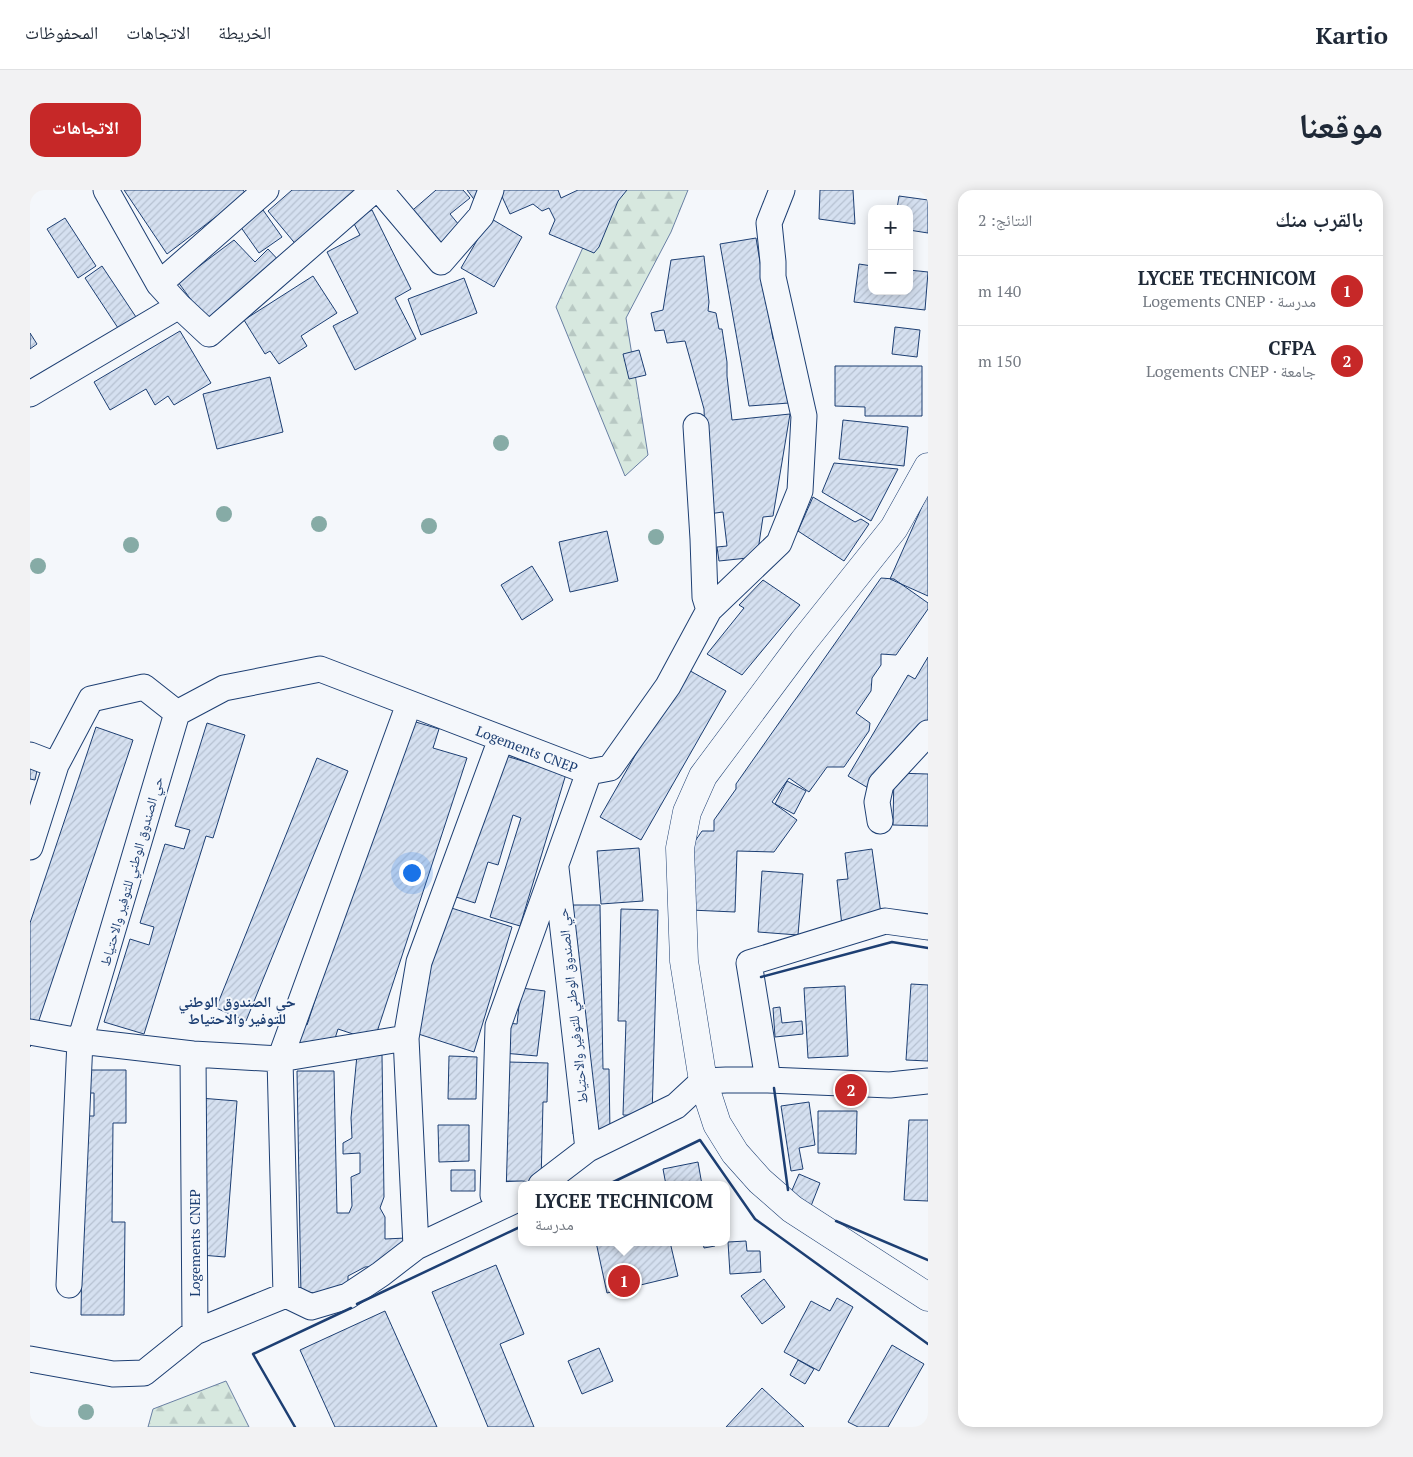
<!DOCTYPE html>
<html lang="ar">
<head>
<meta charset="utf-8">
<style>
  body { margin:0; font-family:"PT Serif","Noto Naskh Arabic",serif; background:#f2f2f3; color:#1f2937; direction:rtl }
  .controls { position:absolute; right:15px; top:15px; display:grid; overflow:hidden; border-radius:10px; box-shadow:0 2px 12px #0003 }
  .controls button { width:45px; height:45px; display:grid; place-items:center; padding:0; border:0; border-bottom:1px solid #e0e1e3; background:#fff; color:#1f2937; font:25px sans-serif }
  .you { position:absolute; left:381px; top:682px; width:18px; height:18px; margin:-12px; border:4px solid #fff; border-radius:50%; background:#1a73e8; box-shadow:0 0 0 8px #1a73e833 }
  .badge { display:grid; place-items:center; width:32px; height:32px; border-radius:50%; background:#c62828; color:#fff; font-size:16px; font-weight:700 }
  .pin { position:absolute; translate:-50% -50%; border:2px solid #fff; box-shadow:0 1px 5px #0006 }
  .popup { position:absolute; left:488px; top:991px; width:212px; height:65px; box-sizing:border-box; display:grid; place-content:center; border-radius:10px; background:#fff; filter:drop-shadow(0 1px 4px #0005); font-size:16px; white-space:nowrap; color:#747a83 }
  .popup b { font-size:19px; color:#1f2937 }
  .popup::after { content:''; position:absolute; left:50%; top:100%; margin-left:-10px; border:10px solid transparent; border-top-color:#fff }
  .list { margin:0; padding:0; list-style:none }
  h2 { display:flex; justify-content:space-between; align-items:center; height:65px; margin:0; padding:0 20px; font-size:21px }
  h2 small { font-size:16px; font-weight:400; color:#747a83 }
  .list li { display:grid; grid-template-columns:32px 1fr auto; gap:15px; align-items:center; box-sizing:border-box; height:70px; padding:0 20px; border-top:1px solid #e0e1e3 }
  .list b { display:block; font-size:19px; white-space:nowrap }
  .list p { margin:0; font-size:16px; white-space:nowrap; color:#747a83 }
  .list em { font-size:16px; font-style:normal; color:#747a83 }
  .map { position:relative; flex:none; width:898px; height:1237px; overflow:hidden; direction:ltr; border-radius:15px }
  header { display:flex; align-items:center; gap:30px; box-sizing:border-box; height:70px; padding:0 25px; background:#fff; border-bottom:1px solid #e0e1e3 }
  header strong { font-size:24px }
  nav { display:flex; gap:28px; margin-inline-start:auto; font-size:18px }
  .intro { display:flex; align-items:center; justify-content:space-between; box-sizing:border-box; height:120px; padding:0 30px }
  h1 { margin:0; font-size:35px }
  .button { padding:12px 22px; border-radius:15px; background:#c62828; color:#fff; font-size:18px; font-weight:700 }
  main { display:flex; gap:30px; padding:0 30px }
  aside { flex:1; background:#fff; border-radius:15px; box-shadow:0 2px 12px #0003 }
  .map>svg:first-child { display:block }
  .forest { fill:url(#forest-firs); stroke:#687fa3 }
  .building { fill:url(#building-hatch); stroke:#1d3f73 }
  .lines { fill:none; stroke-linecap:round; stroke-linejoin:round }
  .minor-casing { stroke:#1d3f73; stroke-width:27 }
  .major-casing { stroke:#1d3f73; stroke-width:29 }
  .minor { stroke:#f4f7fb; stroke-width:25 }
  .major { stroke:#f4f7fb; stroke-width:28 }
  .wall { stroke:#1d3f73; stroke-width:2.5 }
  .tree { fill:#86aba6 }
  .labels { text-anchor:middle; dominant-baseline:central; stroke-width:4; stroke-linejoin:round; paint-order:stroke }
  .street-label { font-size:14px; fill:#1d3f73; stroke:#f4f7fb }
  .neighbourhood-label { font-size:15px; font-weight:bold; fill:#1d3f73; stroke:#f4f7fb }
</style>
</head>
<body>
<header>
<strong>Kartio</strong>
<nav><a>الخريطة</a><a>الاتجاهات</a><a>المحفوظات</a></nav>
</header>
<div class="intro"><h1>موقعنا</h1><a class="button">الاتجاهات</a></div>
<main>
<aside>
<h2>بالقرب منك<small>النتائج: 2</small></h2>
<ul class="list">
<li><span class="badge">1</span><div><b>LYCEE TECHNICOM</b><p>مدرسة · Logements CNEP</p></div><em>140 m</em></li>
<li><span class="badge">2</span><div><b>CFPA</b><p>جامعة · Logements CNEP</p></div><em>150 m</em></li>
</ul>
</aside>
<div class="map">
<svg width="898" height="1237" viewBox="0 0 898 1237">
  <defs>
    <pattern id="forest-firs" width="22" height="20" patternUnits="userSpaceOnUse" patternTransform="scale(1.25)"><rect width="22" height="20" fill="#d7e8df"/><path d="M5 1l3.5 6h-7zM16 11l3.5 6h-7z" fill="#b8c8c3"/></pattern>
    <pattern id="building-hatch" width="6" height="6" patternUnits="userSpaceOnUse" patternTransform="scale(1.25)"><rect width="6" height="6" fill="#d5e0f0"/><path d="M-1 1l2-2M0 6l6-6M5 7l2-2" fill="none" stroke="#b6c1d1"/></pattern>
  </defs>
  <rect width="100%" height="100%" fill="#f4f7fb"/>
  <path class="forest" d="M579,0h79l-17,42 -45,86 22,137 -23,21 -69,-169z
    M196,1191l23,46h-101l5,-18z"/>
  <path class="building" d="M94,0h119l3,4 -79,60z
    M262,0h70l-64,57 -30,-36z
    M406,0h27l7,8 -20,16 14,17 -23,20 -34,-36z
    M437,0h13l-4,12z
    M469,0h59l3,8 17,-8h49l-9,11 -19,46 -5,6 -45,-19 6,-14 -6,-12 -7,3 -9,-7 -23,10z
    M790,0h33l2,34 -36,-5z
    M869,6l29,4v33l-19,-3v-21h-12z
    M233,20l19,27 -23,16 -19,-27z
    M342,20l39,79 -16,9 21,41 -61,31 -22,-44 25,-13 -31,-61 33,-17 -8,-15z
    M35,28l31,48 -18,12 -31,-49z
    M460,28l32,19 -28,50 -33,-19z
    M726,48l17,101 5,-1 11,65 -40,3 -29,-162z
    M204,50l21,22 13,-13 15,16 -75,58 -30,-41z
    M674,66l5,46 -1,9 8,2 3,16h3l5,33v14l5,44 58,-6 -17,102 -10,1 -6,40 -38,4 -2,-14 10,-1 -4,-34 -15,2 -4,-105 -19,-68 -18,2 -3,-13 -9,1 -4,-18 12,-3 8,-50z
    M829,74l13,2v25h37v-21l19,2 -3,38 -71,-8z
    M72,76l34,51 -18,11 -33,-50z
    M283,86l24,37 -36,23 6,10 -28,18 -9,-13 -5,3 -21,-34z
    M434,88l13,35 -56,22 -13,-36z
    M865,137l25,3 -3,27 -25,-3z
    M150,141l31,52 -37,22 -6,-9 -13,9 -9,-16 -36,21 -16,-28z
    M0,143l7,11 -7,5z
    M609,160l7,25 -17,4 -6,-25z
    M805,176h87v50h-57v-9l-30,-1z
    M240,187l13,55 -66,17 -14,-55z
    M813,230l65,7 -4,39 -65,-7z
    M804,273l64,6 -27,52 -49,-29z
    M898,303v103l-38,-17z
    M783,307l42,25 6,-3 8,5 -25,37 -46,-30z
    M577,341l11,50 -48,11 -11,-50z
    M502,376l21,34 -31,20 -21,-35z
    M851,388l13,1 34,24v6l-32,46 -15,-1v11l-9,13 -1,13 -15,22 14,10 -1,8 -25,36h-17l-18,25 -20,-14 -17,24 25,18 -23,32 -37,-1 -2,61 -45,-2 3,-66 9,-13h12v-11l22,-31v-5z
    M733,390l37,25 -58,70 -35,-21 37,-46 -5,-3z
    M898,467v76l-48,62 -32,-19 60,-101 7,4z
    M655,478l41,23 -85,149 -41,-23z
    M376,529l33,10 -6,19 34,10 -93,283 -36,-12 -8,25 -34,-11 7,-20 4,2z
    M177,533l38,12 -32,103 -7,-2 -62,198 -40,-12 26,-83 19,6 5,-18 -14,-4 25,-79 19,5 6,-19 -15,-4z
    M66,537l37,13 -103,307v-124z
    M466,563l70,21 -46,152 -30,-9 31,-99 -8,-3 -15,50 -10,-3 -13,41 -22,-7z
    M0,564l10,2 -5,24 -5,-1z
    M287,568l31,13 -102,250 -30,-13z
    M864,583l34,1v52l-35,-1z
    M757,591l19,10 -12,23 -19,-10z
    M609,658l4,53 -42,3 -4,-53z
    M842,659l10,72 -40,5 -5,-46 11,-1 -3,-26z
    M732,681l41,3 -5,61 -40,-3z
    M539,715h31l3,164h6l1,64 -37,1z
    M415,716l67,21 -38,125 -68,-22z
    M591,719l37,1 -6,206 -29,-1 3,-94h-8z
    M881,794l17,1v76l-22,-1z
    M815,796l3,70 -40,2 -4,-70z
    M491,798l24,3 -8,65 -34,-3 4,-30 10,1z
    M750,817l2,16 20,-2 1,13 -28,3 -2,-29z
    M327,865h25l2,142 -4,11 5,9v22l21,-1 -11,13h-5l-6,15 -19,1 -17,9v19l-47,1 -4,-225h37l3,142h12l3,-7 -1,-29 9,-4v-20l-17,1v-11l9,-5 -1,-20z
    M419,866l28,1 -1,42h-28z
    M478,872l40,1 -1,39h-4l-2,80 -36,-1z
    M57,880h39v53h-13l-1,99h13l-1,93h-43l3,-199h10v-23h-8z
    M170,908l37,3 -12,156 -36,-3z
    M779,912l6,43 -16,3 4,21 -12,2 -10,-65z
    M788,921h39l-1,43 -38,-1z
    M879,930h19v81l-24,-1z
    M408,935h31v36l-30,1z
    M668,972l4,23h-36l-3,-16z
    M421,980h24v21h-24z
    M769,984l21,9 -9,23 -22,-9z
    M716,1051l1,10h13l1,21 -31,2 -2,-32z
    M566,1052h74l8,34 -71,17z
    M673,1052h11l1,4 -11,2z
    M466,1075l28,69 -24,10 34,83h-46l-56,-135z
    M734,1089l21,28 -23,17 -21,-28z
    M807,1108l16,9 -34,64 -35,-19 27,-51 19,10z
    M355,1121l52,116h-102l-35,-77z
    M862,1155l32,19 -36,63h-30l-10,-5z
    M569,1158l14,33 -31,13 -14,-33z
    M768,1170l16,9 -9,15 -15,-9z
    M732,1198l42,39h-78z"/>
  <g class="lines">
    <defs>
      <path id="minor" d="M76,0l53,94 107,-94
        M350,0l61,72 40,-46 10,-26
        M129,94l20,22 30,28 165,-144
        M0,204l149,-88
        M666,236l7,113 2,58 4,13
        M147,523l47,-25 96,-19 269,103
        M0,565l26,10
        M559,582l21,-4 58,-82 41,-76 70,-67 21,-52 4,-75 -31,-139v-15l-4,-39 13,-33
        M850,631l-3,-19 4,-18 47,-51
        M0,657l26,-82 35,-66 53,-12 33,26 -97,328 -11,244
        M526,678l32,281
        M0,842l50,9 113,13 87,5 126,-21
        M163,864l2,278
        M738,890l122,5 38,-4
        M511,995l47,-36 88,-43 27,-25 23,-1h42l-19,-117 136,-42 43,6
        M492,1004l-29,1 5,-169 91,-254
        M386,1057l-10,-209 13,-76 82,-223
        M256,1105l-6,-236 129,-355
        M0,1169l83,15 31,-1 51,-41 91,-37 25,12 37,-11 33,-22 35,-27 106,-50"/>
      <path id="major" d="M898,277l-34,61 -91,114 -100,134 -16,36 -7,36 4,113 19,120 14,43 18,29 25,28 32,28 136,88"/>
    </defs>
    <use href="#minor" class="minor-casing"/>
    <use href="#major" class="major-casing"/>
    <use href="#minor" class="minor"/>
    <use href="#major" class="major"/>
    <path class="wall" d="M731,787l131,-35 36,6
      M744,898l14,102
      M577,995l93,-45 55,79 173,125
      M806,1031l92,39
      M327,1114l165,-78
      M265,1237l-42,-73 98,-46"/>
  </g>
  <g class="tree">
    <circle cx="471" cy="253" r="8"/>
    <circle cx="194" cy="324" r="8"/>
    <circle cx="289" cy="334" r="8"/>
    <circle cx="399" cy="336" r="8"/>
    <circle cx="626" cy="347" r="8"/>
    <circle cx="101" cy="355" r="8"/>
    <circle cx="8" cy="376" r="8"/>
    <circle cx="56" cy="1222" r="8"/>
  </g>
  <g class="labels">
    <g class="street-label">
      <text transform="translate(497 559) rotate(21)">Logements CNEP</text>
      <text transform="translate(101 681) rotate(-74)">حي الصندوق الوطني للتوفير والاحتياط</text>
      <text transform="translate(542 816) rotate(-96)">حي الصندوق الوطني للتوفير والاحتياط</text>
      <text transform="translate(164 1053) rotate(-90)">Logements CNEP</text>
    </g>
    <g class="neighbourhood-label">
      <text x="207" y="811">حي الصندوق الوطني<tspan x="207" dy="17">للتوفير والاحتياط</tspan></text>
    </g>
  </g>
</svg>
<div class="controls">
<button>+</button>
<button>−</button>
</div>
<div class="you"></div>
<div class="pin badge" style="left:594px;top:1091px">1</div>
<div class="popup"><b>LYCEE TECHNICOM</b>مدرسة</div>
<div class="pin badge" style="left:821px;top:900px">2</div>
</div>
</main>
</body>
</html>
